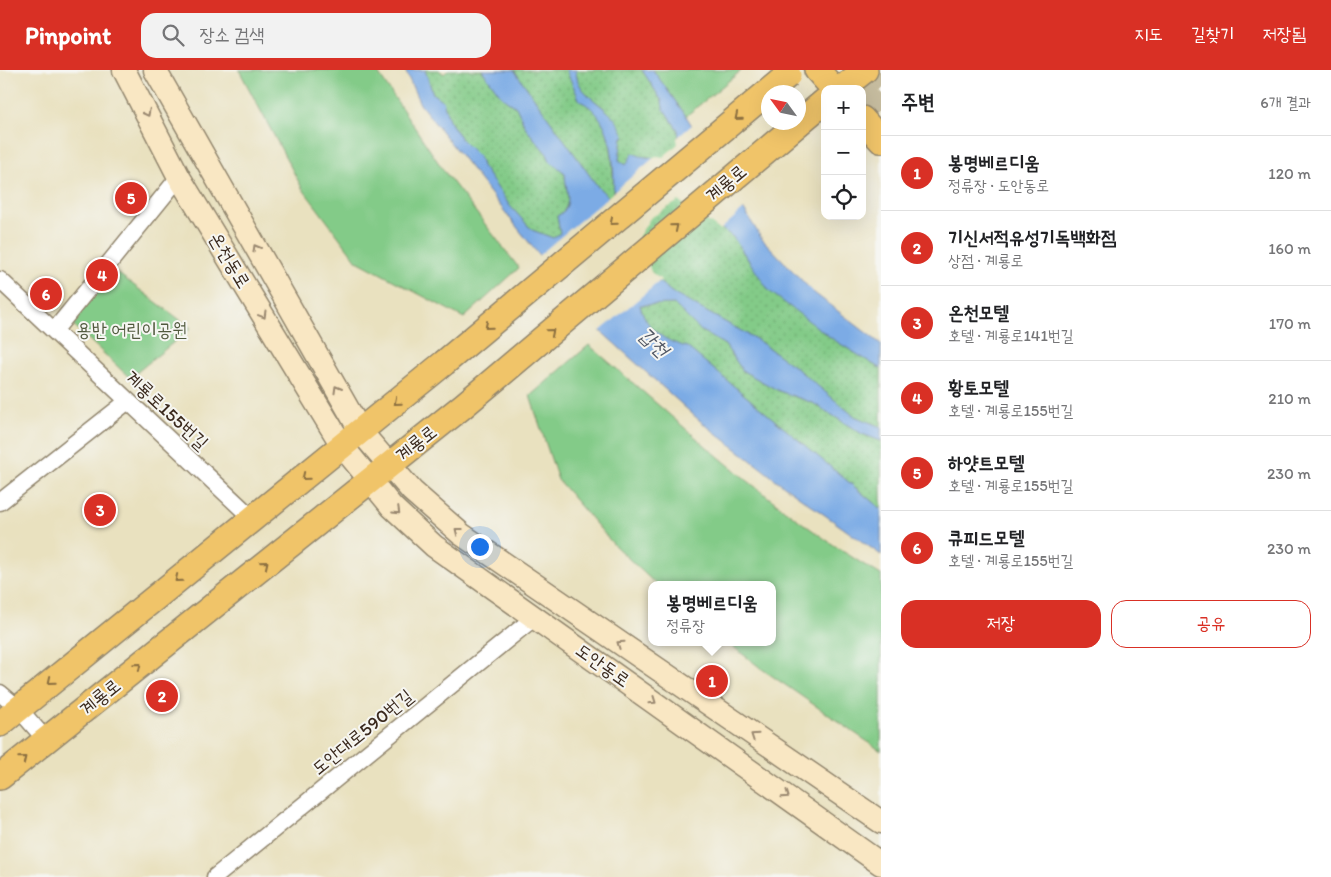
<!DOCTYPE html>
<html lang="ko">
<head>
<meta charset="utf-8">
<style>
  body { margin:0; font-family:Itim,"Poor Story",sans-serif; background:#f2f2f2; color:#202124 }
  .controls { position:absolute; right:15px; top:15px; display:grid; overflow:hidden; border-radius:10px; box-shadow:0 5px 20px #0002 }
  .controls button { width:45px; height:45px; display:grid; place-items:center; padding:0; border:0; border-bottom:1px solid #e0e0e0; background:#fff; color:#202124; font:25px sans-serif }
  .compass { position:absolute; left:761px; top:15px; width:45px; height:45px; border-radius:50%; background:#fff; box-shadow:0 5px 20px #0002; rotate:303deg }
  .you { position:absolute; left:479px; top:476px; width:18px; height:18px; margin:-12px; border:4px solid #fff; border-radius:50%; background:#1a73e8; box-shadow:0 0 0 8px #1a73e833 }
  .badge { display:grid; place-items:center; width:32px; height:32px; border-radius:50%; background:#d93025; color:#fff; font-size:16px; font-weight:700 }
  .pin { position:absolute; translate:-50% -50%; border:2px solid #fff; box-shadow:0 1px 5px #0006 }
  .popup { position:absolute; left:648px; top:511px; width:128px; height:65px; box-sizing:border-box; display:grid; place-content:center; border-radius:10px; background:#fff; filter:drop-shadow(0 1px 4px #0005); font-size:16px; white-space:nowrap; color:#757577 }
  .popup b { font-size:19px; color:#202124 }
  .popup::after { content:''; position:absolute; left:50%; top:100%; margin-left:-10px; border:10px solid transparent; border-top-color:#fff }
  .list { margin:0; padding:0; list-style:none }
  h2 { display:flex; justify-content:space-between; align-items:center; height:65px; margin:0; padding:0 20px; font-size:21px }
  h2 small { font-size:16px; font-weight:400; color:#757577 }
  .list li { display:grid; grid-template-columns:32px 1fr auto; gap:15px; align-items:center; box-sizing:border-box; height:75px; padding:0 20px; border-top:1px solid #e0e0e0 }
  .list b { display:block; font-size:19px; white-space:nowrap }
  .list p { margin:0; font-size:16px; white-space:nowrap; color:#757577 }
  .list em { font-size:16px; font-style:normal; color:#757577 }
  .actions { display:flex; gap:10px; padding:15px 20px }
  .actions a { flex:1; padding:11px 0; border:1px solid #d93025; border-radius:15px; text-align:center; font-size:18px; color:#d93025 }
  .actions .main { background:#d93025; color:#fff }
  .icon { flex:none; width:28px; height:28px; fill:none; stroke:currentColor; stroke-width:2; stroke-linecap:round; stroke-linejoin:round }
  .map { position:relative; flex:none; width:881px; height:807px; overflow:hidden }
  header { display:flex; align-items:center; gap:30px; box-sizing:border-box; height:70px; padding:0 25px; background:#d93025; color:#fff }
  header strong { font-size:24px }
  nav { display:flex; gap:28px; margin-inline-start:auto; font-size:18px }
  .search { width:350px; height:45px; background:#f2f2f2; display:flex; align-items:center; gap:12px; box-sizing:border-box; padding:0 18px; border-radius:15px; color:#757577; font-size:19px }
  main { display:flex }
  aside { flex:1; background:#fff }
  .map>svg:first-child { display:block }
  .grass { fill:url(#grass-dots); stroke:#5f7a53 }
  .park { fill:#83cb88; stroke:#5f7a53 }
  .water { fill:#7babe5; stroke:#5b6a82 }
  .pier { fill:#e9e1bf }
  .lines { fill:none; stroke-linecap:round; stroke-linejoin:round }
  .primary-tunnel { stroke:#c6bc9f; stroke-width:25; stroke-dasharray:25 12; stroke-linecap:butt }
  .minor-casing { stroke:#92866e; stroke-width:19 }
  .secondary-casing { stroke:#92866e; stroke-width:25 }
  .primary-casing { stroke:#92866e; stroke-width:28 }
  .minor { stroke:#fff; stroke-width:16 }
  .secondary { stroke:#f9e7c3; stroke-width:22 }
  .primary { stroke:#f0c469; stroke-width:25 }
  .primary-bridge-casing { stroke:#92866e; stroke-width:28; stroke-linecap:butt }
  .primary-bridge { stroke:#f0c469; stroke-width:25 }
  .oneway { stroke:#9a8870 }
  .oneway2 { stroke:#8c6f40 }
  .labels { text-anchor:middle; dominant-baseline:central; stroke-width:4; stroke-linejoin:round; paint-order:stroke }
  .street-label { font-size:19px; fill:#3b2a1e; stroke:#f6f6f2 }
  .park-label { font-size:19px; fill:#515a3e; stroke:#f6f6f2 }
  .water-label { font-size:20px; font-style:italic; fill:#515764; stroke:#f6f6f2 }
</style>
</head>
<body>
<header>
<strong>Pinpoint</strong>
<div class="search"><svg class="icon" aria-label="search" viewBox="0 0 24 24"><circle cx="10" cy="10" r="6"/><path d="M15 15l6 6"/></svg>장소 검색</div>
<nav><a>지도</a><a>길찾기</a><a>저장됨</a></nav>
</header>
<main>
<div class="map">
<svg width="881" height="807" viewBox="0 0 881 807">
  <defs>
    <pattern id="grass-dots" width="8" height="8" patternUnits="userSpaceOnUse" patternTransform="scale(1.25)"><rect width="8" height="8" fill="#83cb88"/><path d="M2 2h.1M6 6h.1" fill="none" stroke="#72ae75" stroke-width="1.8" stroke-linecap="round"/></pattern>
  </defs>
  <rect width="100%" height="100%" fill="#f6f6f2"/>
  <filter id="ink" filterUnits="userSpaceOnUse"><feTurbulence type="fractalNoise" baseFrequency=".02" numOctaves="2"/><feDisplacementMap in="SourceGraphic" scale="10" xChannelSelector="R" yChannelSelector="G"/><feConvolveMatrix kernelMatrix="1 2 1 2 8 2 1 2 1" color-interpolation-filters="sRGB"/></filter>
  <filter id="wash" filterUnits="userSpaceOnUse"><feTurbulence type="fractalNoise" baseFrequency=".0096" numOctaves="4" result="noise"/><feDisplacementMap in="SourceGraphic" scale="20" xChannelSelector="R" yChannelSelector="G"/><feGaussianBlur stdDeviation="1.12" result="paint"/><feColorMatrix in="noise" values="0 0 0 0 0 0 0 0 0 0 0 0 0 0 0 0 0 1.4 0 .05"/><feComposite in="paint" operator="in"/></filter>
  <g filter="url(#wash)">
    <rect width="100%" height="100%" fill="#e9e1bf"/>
    <path class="grass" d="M425,0h14l5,4 4,-4h34l19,26 15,11 11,23 20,24 3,7 15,12c0,17 10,33 -8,43l3,17 -7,5 -21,-8 -22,-24 -28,-40 -3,-9 -18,-18 -12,-19 -6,-19 -10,-7z
      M514,0h52l14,30c37,18 32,68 34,102l-16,-15z
      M576,0h66l20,31 1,7 15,22 2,15 -16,15c-15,-3 -27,-8 -38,5l-7,-5 3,-23h2c-5,-8 -9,-18 -15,-24 -12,-14 -33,-19 -33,-43z
      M679,128l54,39 17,26 84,77 47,29v58l-27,-11 -59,-49 -39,-28 -82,-45 -25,-20 -13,-38 12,-20z
      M674,234l26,26 25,15 18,26 36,20 34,12 49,31 19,7v68l-194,-162 -17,-4 -25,-21 -5,-17z"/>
    <path class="park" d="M239,0h137l68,101 75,97 -55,50 -107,-57 -55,-73z
      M653,0h89l-56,46z
      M112,199l79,59 -61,50 -61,-57z
      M589,275c94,80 185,167 292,230v176l-119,-82 -35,-27h45v-57h-115l-43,-40 -56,-65 -28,-84z"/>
    <path class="water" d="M405,0h20l8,24 10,7 6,19 12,19 18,18 3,9 28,40 22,24 21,8 7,-5 -3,-17c18,-9 8,-27 8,-43l-15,-12 -3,-7 -20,-24 -11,-23 -15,-11 -19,-26h32l84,117 15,14c2,-33 2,-84 -33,-100l-14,-31h10c0,21 20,30 33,43 8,7 12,15 16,24h-3l-3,23 7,5 7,-12 7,3 24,4 16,-15 -2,-15 -15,-22 -1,-7 -20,-31h11l33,46 76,123 51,53 68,52v25l-47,-29 -65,-49 -36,-54 -54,-39 -31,18 -12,20 13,38 25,20 82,45 39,28 59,49 27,11v14l-19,-7 -49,-31 -34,-12 -36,-20 -18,-26 -25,-15 -26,-26 -34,1c6,24 24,36 47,42l194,162v46l-97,-69 -85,-66 -105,-95 -174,-221z"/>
    <path class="pier" d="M693,54l52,84 -25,22 -41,-29 -29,17 -11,18 12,36 10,8 -62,52 -62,-75 119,-101 7,1 15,-13 -1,-6z"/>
  </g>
  <g filter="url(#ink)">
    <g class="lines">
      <path class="primary-tunnel" d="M861,0l20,21
        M862,23l19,20"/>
      <defs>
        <path id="minor" d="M0,210l253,239
          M54,261l125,-154
          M0,432l128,-101
          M0,623l19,16 27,31
          M215,807l320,-260"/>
        <path id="secondary" d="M124,0l55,107 164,270 49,60 42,39 447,318
          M155,0l206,362 51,59 49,43 420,288"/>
        <path id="primary" d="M817,0l17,19
          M841,19l24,-19
          M862,49l19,21
          M0,654l444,-361
          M0,707l463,-371 362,-305"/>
      </defs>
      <use href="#minor" class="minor-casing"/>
      <use href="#secondary" class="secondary-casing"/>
      <use href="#primary" class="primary-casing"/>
      <use href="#minor" class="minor"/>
      <use href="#secondary" class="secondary"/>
      <use href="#primary" class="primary"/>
      <defs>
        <path id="primary-bridge" d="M444,293l344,-288"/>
      </defs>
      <use href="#primary-bridge" class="primary-bridge-casing"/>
      <use href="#primary-bridge" class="primary-bridge"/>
    </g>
    <defs><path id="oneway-chevron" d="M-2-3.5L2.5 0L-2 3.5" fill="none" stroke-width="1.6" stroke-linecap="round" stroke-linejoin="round" transform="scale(1.25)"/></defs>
    <g class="oneway">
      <use href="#oneway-chevron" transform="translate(147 43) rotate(63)"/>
      <use href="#oneway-chevron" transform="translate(256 178) rotate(-120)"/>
      <use href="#oneway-chevron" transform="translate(263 245) rotate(59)"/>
      <use href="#oneway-chevron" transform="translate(337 319) rotate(-120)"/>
      <use href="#oneway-chevron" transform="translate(397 441) rotate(44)"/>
      <use href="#oneway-chevron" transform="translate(458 461) rotate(-142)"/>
      <use href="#oneway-chevron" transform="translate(620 574) rotate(-146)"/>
      <use href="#oneway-chevron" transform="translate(653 631) rotate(35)"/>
      <use href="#oneway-chevron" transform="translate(754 666) rotate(-146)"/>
      <use href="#oneway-chevron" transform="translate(786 725) rotate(35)"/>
    </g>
    <g class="oneway2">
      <use href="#oneway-chevron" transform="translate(738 47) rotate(140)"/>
      <use href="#oneway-chevron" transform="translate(613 152) rotate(140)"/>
      <use href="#oneway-chevron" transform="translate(675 157) rotate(-40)"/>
      <use href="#oneway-chevron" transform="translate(488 256) rotate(140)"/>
      <use href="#oneway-chevron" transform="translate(551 262) rotate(-40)"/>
      <use href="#oneway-chevron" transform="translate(397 332) rotate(140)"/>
      <use href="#oneway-chevron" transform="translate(305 407) rotate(141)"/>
      <use href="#oneway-chevron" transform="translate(265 494) rotate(-39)"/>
      <use href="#oneway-chevron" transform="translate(178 509) rotate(141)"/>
      <use href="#oneway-chevron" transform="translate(138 596) rotate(-39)"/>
      <use href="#oneway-chevron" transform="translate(51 611) rotate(141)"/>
      <use href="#oneway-chevron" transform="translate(23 689) rotate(-39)"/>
    </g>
  </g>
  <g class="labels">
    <g class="street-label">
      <text transform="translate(726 113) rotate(-40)">계룡로</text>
      <text transform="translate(230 190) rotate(59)">온천동로</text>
      <text transform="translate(167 340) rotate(43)">계룡로155번길</text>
      <text transform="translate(416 373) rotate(-38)">계룡로</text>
      <text transform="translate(603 595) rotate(35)">도안동로</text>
      <text transform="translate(100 627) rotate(-39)">계룡로</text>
      <text transform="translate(362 662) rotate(-39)">도안대로590번길</text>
    </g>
    <g class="park-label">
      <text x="132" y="259">용반 어린이공원</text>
    </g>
    <g class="water-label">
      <text transform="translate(654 272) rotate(44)">갑천</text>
    </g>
  </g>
</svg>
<div class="controls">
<button>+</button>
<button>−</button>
<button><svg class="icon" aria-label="locate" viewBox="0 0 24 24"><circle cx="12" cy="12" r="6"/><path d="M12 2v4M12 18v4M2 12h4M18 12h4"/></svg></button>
</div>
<svg class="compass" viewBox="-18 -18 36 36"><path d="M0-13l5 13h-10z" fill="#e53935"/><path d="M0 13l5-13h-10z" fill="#757577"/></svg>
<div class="you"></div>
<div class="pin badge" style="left:712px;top:611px">1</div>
<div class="popup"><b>봉명베르디움</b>정류장</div>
<div class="pin badge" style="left:162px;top:626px">2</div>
<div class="pin badge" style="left:100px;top:440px">3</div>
<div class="pin badge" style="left:102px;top:205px">4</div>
<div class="pin badge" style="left:131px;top:128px">5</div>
<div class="pin badge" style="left:46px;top:224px">6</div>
</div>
<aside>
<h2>주변<small>6개 결과</small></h2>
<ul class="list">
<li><span class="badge">1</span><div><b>봉명베르디움</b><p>정류장 · 도안동로</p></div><em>120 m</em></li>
<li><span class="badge">2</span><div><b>기신서적유성기독백화점</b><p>상점 · 계룡로</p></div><em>160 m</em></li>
<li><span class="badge">3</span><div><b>온천모텔</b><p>호텔 · 계룡로141번길</p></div><em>170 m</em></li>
<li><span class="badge">4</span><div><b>황토모텔</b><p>호텔 · 계룡로155번길</p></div><em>210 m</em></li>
<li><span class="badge">5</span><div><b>하얏트모텔</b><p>호텔 · 계룡로155번길</p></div><em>230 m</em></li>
<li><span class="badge">6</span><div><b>큐피드모텔</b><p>호텔 · 계룡로155번길</p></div><em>230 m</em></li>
</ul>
<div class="actions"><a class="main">저장</a><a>공유</a></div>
</aside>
</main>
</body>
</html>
